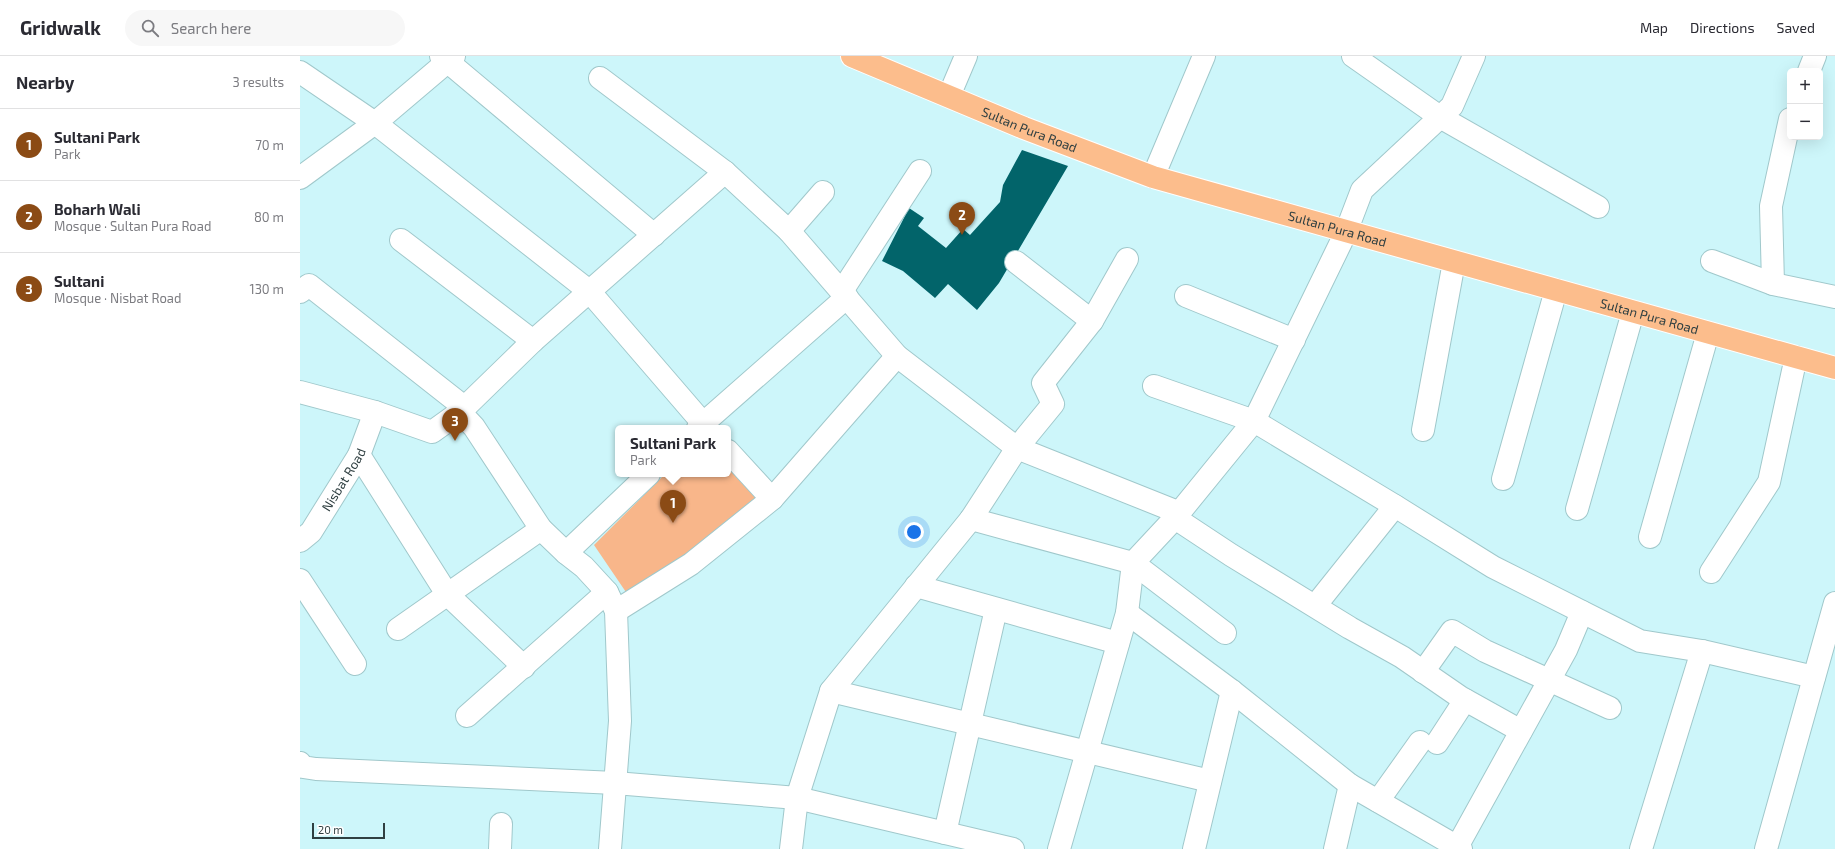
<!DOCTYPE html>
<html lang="en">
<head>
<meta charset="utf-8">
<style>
  body { margin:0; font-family:"Exo 2",sans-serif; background:#f7f7f7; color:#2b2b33 }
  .controls { position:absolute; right:12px; top:12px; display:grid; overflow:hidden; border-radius:6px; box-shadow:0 4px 16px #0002 }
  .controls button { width:36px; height:36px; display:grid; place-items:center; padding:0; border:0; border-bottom:1px solid #e1e1e2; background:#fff; color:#2b2b33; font:20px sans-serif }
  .scale { position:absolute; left:12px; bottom:10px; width:73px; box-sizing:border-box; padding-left:4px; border:2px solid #2f3f41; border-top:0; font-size:11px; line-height:14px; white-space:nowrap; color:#2f3f41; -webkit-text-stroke:3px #fff; paint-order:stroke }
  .you { position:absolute; left:614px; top:476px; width:14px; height:14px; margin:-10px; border:3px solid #fff; border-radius:50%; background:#1a73e8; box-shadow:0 0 0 6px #1a73e833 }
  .badge { display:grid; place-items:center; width:26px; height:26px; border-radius:50%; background:#8b4b15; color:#fff; font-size:13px; font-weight:700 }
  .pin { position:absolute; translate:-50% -33px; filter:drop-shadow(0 1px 2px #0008) }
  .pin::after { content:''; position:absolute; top:21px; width:14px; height:12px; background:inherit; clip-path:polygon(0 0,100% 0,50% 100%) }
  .popup { position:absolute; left:315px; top:369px; width:116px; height:52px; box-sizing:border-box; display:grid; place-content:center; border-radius:6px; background:#fff; filter:drop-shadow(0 1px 3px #0005); font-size:13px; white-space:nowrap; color:#7c7c81 }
  .popup b { font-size:15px; color:#2b2b33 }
  .popup::after { content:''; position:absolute; left:50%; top:100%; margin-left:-8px; border:8px solid transparent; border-top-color:#fff }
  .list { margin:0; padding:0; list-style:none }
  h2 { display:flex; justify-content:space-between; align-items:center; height:52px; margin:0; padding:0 16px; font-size:17px }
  h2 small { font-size:13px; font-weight:400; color:#7c7c81 }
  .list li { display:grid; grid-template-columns:26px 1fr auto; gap:12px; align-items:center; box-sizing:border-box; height:72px; padding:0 16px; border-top:1px solid #e1e1e2 }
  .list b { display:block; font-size:15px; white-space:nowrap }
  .list p { margin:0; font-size:13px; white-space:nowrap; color:#7c7c81 }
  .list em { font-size:13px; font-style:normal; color:#7c7c81 }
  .icon { flex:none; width:22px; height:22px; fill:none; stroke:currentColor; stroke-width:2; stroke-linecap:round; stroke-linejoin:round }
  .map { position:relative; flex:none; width:1535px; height:793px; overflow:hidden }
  header { display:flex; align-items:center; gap:24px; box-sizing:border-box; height:56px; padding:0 20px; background:#fff; border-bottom:1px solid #e1e1e2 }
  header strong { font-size:19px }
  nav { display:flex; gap:22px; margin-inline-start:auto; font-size:14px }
  .search { width:280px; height:36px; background:#f7f7f7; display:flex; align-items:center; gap:10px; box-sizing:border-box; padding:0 14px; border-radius:22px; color:#7c7c81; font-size:15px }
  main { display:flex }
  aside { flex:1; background:#fff }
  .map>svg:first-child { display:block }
  .green { fill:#f8b68a }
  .building { fill:#02646a }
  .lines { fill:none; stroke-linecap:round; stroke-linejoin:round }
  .minor-casing { stroke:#a0c8cb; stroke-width:24 }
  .major-casing { stroke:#fff; stroke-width:24 }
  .minor { stroke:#fff; stroke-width:22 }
  .major { stroke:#fcbd8c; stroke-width:22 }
  .labels { text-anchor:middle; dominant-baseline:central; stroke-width:4; stroke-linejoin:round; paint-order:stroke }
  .street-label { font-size:13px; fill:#2f3f41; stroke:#fff }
</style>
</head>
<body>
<header>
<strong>Gridwalk</strong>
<div class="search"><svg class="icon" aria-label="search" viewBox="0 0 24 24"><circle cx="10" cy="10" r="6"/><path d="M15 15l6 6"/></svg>Search here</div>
<nav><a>Map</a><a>Directions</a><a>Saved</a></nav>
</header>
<main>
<aside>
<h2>Nearby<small>3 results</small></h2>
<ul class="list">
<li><span class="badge">1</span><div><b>Sultani Park</b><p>Park</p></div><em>70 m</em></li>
<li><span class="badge">2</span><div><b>Boharh Wali</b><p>Mosque · Sultan Pura Road</p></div><em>80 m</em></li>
<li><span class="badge">3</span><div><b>Sultani</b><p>Mosque · Nisbat Road</p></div><em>130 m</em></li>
</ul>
</aside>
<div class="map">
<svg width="1535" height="793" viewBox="0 0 1535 793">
  <rect width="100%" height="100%" fill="#cdf6fa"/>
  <path class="green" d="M428,409l32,36 -130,97 -36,-53 71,-71h63z"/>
  <path class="building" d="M722,94l46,16 -69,117 -22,27 -29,-26 -13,14 -32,-27 -21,-10 27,-53 15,10 -6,8 28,22 17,-19 7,6 30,-33 3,-17z"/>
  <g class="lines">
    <defs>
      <g id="minor">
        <path d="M141,0l213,179"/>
        <path d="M1053,0l87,61 158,90"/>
        <path d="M1509,15l6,-15"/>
        <path d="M0,16l75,51 214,168 118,137"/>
        <path d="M300,22l125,94 64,59 108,125 120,92 163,65"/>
        <path d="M649,40l17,-40"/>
        <path d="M853,121l51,-121"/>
        <path d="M0,122l75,-55 79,-67"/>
        <path d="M489,175l34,-39"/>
        <path d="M101,184l132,101"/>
        <path d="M1412,205l61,23 62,13"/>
        <path d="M1473,228l-2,-78 19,-87"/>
        <path d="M542,235l78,-120"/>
        <path d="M0,236l9,-7 155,122"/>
        <path d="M886,240l108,44"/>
        <path d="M792,265l35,-62"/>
        <path d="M854,330l100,35 141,85 98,61 147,74 62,10 112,26"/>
        <path d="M0,336l75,20 57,20 28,-20 73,-71 192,-169"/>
        <path d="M160,356l14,15 67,102 25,24 18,14 23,25 9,19 4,110 -10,128"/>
        <path d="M398,372l149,-131"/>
        <path d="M1123,374l31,-168"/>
        <path d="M428,395l44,48"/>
        <path d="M59,399l88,139 77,73"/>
        <path d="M1203,423l53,-189"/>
        <path d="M1277,453l56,-197"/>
        <path d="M875,462l56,37 119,73 52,29 58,40 61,34"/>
        <path d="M671,463l162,44 92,70"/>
        <path d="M1350,481l58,-204"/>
        <path id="s1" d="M0,485l11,-9 48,-77 16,-43"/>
        <path d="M266,497l83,-79"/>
        <path d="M1411,516l58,-90 27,-125"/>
        <path d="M0,524l55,84"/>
        <path d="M616,530l202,57"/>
        <path d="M1015,550l80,-100"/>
        <path d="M316,555l75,-47 81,-65 125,-143"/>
        <path d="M827,557l6,-50 42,-45 79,-97 92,-189 16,-42 90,-84 22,-50"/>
        <path d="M98,573l143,-100"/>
        <path d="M1123,616l29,-41 33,20 125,57"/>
        <path d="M531,635l379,90"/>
        <path d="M167,660l140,-124"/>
        <path d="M1137,687l28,-43"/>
        <path d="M0,707l3,4 13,2 299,14 182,15 216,51"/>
        <path d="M1078,745l42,-59"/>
        <path d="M645,777l51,-224"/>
        <path d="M1157,791l109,-197 16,-38"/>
        <path d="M200,793l1,-25"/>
        <path d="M491,793l6,-51 34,-107 140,-172 46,-71 36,-44 -10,-21 49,-62 -76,-59"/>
        <path d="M759,793l68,-236 105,78 118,94 111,64"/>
        <path d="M894,793l38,-158"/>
        <path d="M1035,793l15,-64"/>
        <path d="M1341,793l61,-198"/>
        <path d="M1466,793l69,-246"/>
      </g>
      <g id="major">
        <path id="s2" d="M552,0l172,72 129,49 682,191"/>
      </g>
    </defs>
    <use href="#minor" class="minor-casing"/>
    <use href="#major" class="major-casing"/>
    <use href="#minor" class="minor"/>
    <use href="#major" class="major"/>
  </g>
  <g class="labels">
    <g class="street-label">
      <text stroke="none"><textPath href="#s2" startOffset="192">Sultan Pura Road</textPath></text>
      <text stroke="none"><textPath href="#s2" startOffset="516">Sultan Pura Road</textPath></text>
      <text stroke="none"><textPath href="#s2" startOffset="840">Sultan Pura Road</textPath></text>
      <text stroke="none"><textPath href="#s1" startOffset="76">Nisbat Road</textPath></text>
    </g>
  </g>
</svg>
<div class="controls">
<button>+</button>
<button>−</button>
</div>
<div class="scale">20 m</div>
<div class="you"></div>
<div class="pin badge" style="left:373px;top:467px">1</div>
<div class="popup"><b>Sultani Park</b>Park</div>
<div class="pin badge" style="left:662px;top:179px">2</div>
<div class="pin badge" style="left:155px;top:385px">3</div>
</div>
</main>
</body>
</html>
